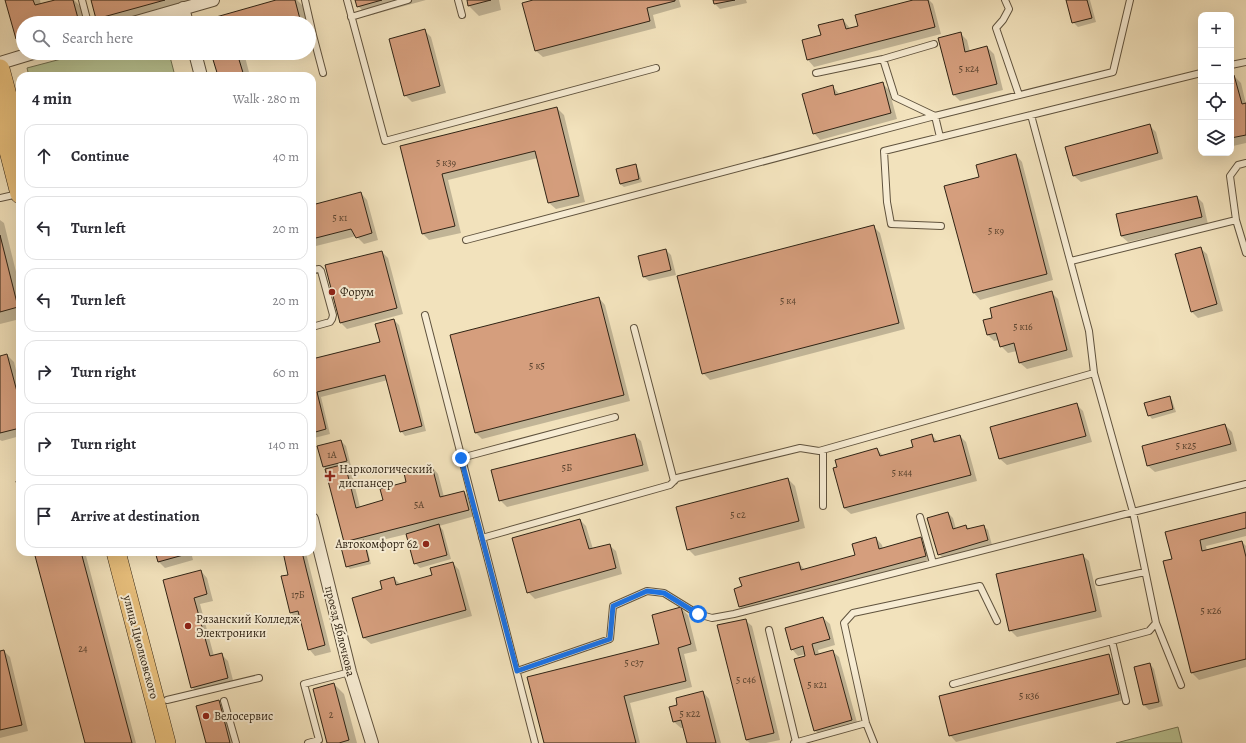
<!DOCTYPE html>
<html lang="en">
<head>
<meta charset="utf-8">
<style>
  body { margin:0; font-family:Alegreya,serif; background:#f2f2f3; color:#2b2b33 }
  .controls { position:absolute; right:12px; top:12px; display:grid; overflow:hidden; border-radius:8px; box-shadow:0 4px 16px #0002 }
  .controls button { width:36px; height:36px; display:grid; place-items:center; padding:0; border:0; border-bottom:1px solid #e1e1e2; background:#fff; color:#2b2b33; font:20px sans-serif }
  .stop { position:absolute; width:12px; height:12px; margin:-9px; border:3px solid #1a73e8; border-radius:50%; background:#fff }
  .stop.end { background:#1a73e8; border-color:#fff; box-shadow:0 1px 4px #0008 }
  .list { margin:0; padding:0; list-style:none }
  h2 { display:flex; justify-content:space-between; align-items:center; height:52px; margin:0; padding:0 16px; font-size:17px }
  h2 small { font-size:13px; font-weight:400; color:#7c7c81 }
  .list li { display:grid; grid-template-columns:26px 1fr auto; gap:12px; align-items:center; box-sizing:border-box; height:64px; margin:0 8px 8px; padding:0 8px; border:1px solid #e1e1e2; border-radius:12px }
  .list b { display:block; font-size:15px; white-space:nowrap }
  .list em { font-size:13px; font-style:normal; color:#7c7c81 }
  .icon { flex:none; width:22px; height:22px; fill:none; stroke:currentColor; stroke-width:2; stroke-linecap:round; stroke-linejoin:round }
  .map { position:relative; flex:none; width:1246px; height:743px; overflow:hidden }
  .search { position:absolute; background:#fff; box-shadow:0 4px 16px #0002; left:16px; top:16px; width:300px; height:44px; display:flex; align-items:center; gap:10px; box-sizing:border-box; padding:0 14px; border-radius:22px; color:#7c7c81; font-size:15px }
  .panel { position:absolute; background:#fff; box-shadow:0 4px 16px #0002; left:16px; top:72px; width:300px; height:484px; border-radius:12px }
  .map>svg:first-child { display:block }
  .green { fill:#b9c392; stroke:#747353 }
  .shadow { fill:#0003 }
  .building { fill:#d59e7d; stroke:#2f2314 }
  .lines { fill:none; stroke-linecap:round; stroke-linejoin:round }
  .service-casing { stroke:#60533e; stroke-width:8 }
  .minor-casing { stroke:#60533e; stroke-width:14 }
  .primary-casing { stroke:#2f2314; stroke-width:20 }
  .service { stroke:#f7ecd3; stroke-width:6 }
  .minor { stroke:#f7ecd3; stroke-width:12 }
  .primary { stroke:#e9c17e; stroke-width:19 }
  .route { stroke:#1a73e8; stroke-width:5 }
  .poi-dot { fill:#8f2418; stroke:#f7ecd3; stroke-width:1.5 }
  .labels { text-anchor:middle; dominant-baseline:central; stroke-width:4; stroke-linejoin:round; paint-order:stroke }
  .number-label { font-size:10px; fill:#58422e }
  .poi-label { font-size:12px; fill:#2f2314; stroke:#f7ecd3; text-anchor:start }
  .street-label { font-size:12px; fill:#2f2314; stroke:#f7ecd3 }
</style>
</head>
<body>
<div class="map">
<svg width="1246" height="743" viewBox="0 0 1246 743">
  <rect width="100%" height="100%" fill="#f2e2bc"/>
  <filter id="stains"><feTurbulence type="fractalNoise" baseFrequency=".005" numOctaves="4"/><feColorMatrix values="0 0 0 0 .2 0 0 0 0 .09 0 0 0 0 .02 0 0 0 .5 -.17"/></filter>
  <radialGradient id="worn" r=".72"><stop offset=".6" stop-color="#630" stop-opacity="0"/><stop offset="1" stop-color="#630" stop-opacity=".3"/></radialGradient>
  <path class="green" d="M84,53h85l6,23h-146l-2,-8z
    M1178,727l4,16h-66z"/>
  <path class="shadow" d="M7,0h33l1,5 18,-5h15l7,7 5,16h-63v22l-6,-6z
    M92,0h106l1,3 -74,20h-23l-5,-5z
    M279,0h18l6,6 5,17h-104z
    M356,0h70l-58,16 -10,-10z
    M468,0h31l2,10 -22,6 -10,-10z
    M537,0h142l2,7 -28,8 3,13 -113,29 -7,-6 -12,-47z
    M714,0h32l1,3 -27,6 -5,-5z
    M917,0h12l4,4 8,30 -127,33 -6,-7 -5,-19 19,-5 21,-16 6,7 1,2 9,-3z
    M1067,0h23l6,22 -18,5 -5,-5z
    M425,31l6,6 15,56 -34,9 -7,-7z
    M960,33l7,7 3,12 17,-5 7,7 9,36 -43,11 -6,-6z
    M212,53h32l6,23h-31z
    M1234,76l7,7 5,21v39l-13,3 -2,-3v-66z
    M883,84l6,6 8,29 -77,21 -6,-7 18,-47 8,9z
    M557,108l7,7 21,87 -29,7 -7,-6 -11,-45 -90,22 13,53 -32,7 -6,-6 -22,-88z
    M1149,125l7,7 7,27 -82,23 -7,-6z
    M1016,155l6,7 31,118 -73,20 -6,-7 -28,-106 34,-10z
    M635,165l3,4 4,13 -18,5 -4,-3z
    M361,193l6,7 11,40 -14,4 -8,-8 -44,11v-41z
    M1197,197l6,6 5,21 -80,18 -7,-6z
    M0,220l4,3 16,65v31l-20,5z
    M873,226l7,7 25,96 -195,51 -7,-7z
    M1200,248l7,6 16,57 -25,7 -7,-7z
    M666,250l5,5 5,20 -27,6 -5,-4z
    M382,252l6,6 15,56 -56,15 -7,-7z
    M1051,292l7,7 15,58 -46,12 -7,-6 -3,-12 -9,2 -7,-7 -2,-6 -5,1 -6,-6 6,-17z
    M599,298l6,7 25,96 -148,38 -7,-7z
    M394,320l5,5 27,106 -21,5 -4,-5 -13,-51 -67,17 9,37 -16,4 -2,-2v-77l69,-16z
    M7,355l7,7 6,25v49l-18,5 -2,-1v-83z
    M1169,397l3,3 4,12 -24,7 -3,-4z
    M1077,405l6,6 9,31 -85,23 -7,-6 -8,-31z
    M1225,425l7,7 5,19 -82,21 -7,-6 -5,-19z
    M634,435l7,6 8,30 -142,36 -7,-7z
    M932,435l6,7 22,-6 6,6 11,39 -126,33 -7,-6 33,-58 7,6 31,-8z
    M341,441l5,5 5,20 -5,1 5,4 9,36 25,-6 22,-19 25,-15 6,7 6,23 20,-5 6,6 5,18 -36,10 4,4 8,29 -31,9 -5,-5 -8,-29 -41,10 5,20 -21,5 -3,-3 2,-20 -4,-4 -19,-73 -2,-2z
    M788,479l7,7 10,42 -110,28 -7,-7z
    M948,513l5,5 3,11 10,-3 3,4 14,-4 5,4 4,15 -48,14 -5,-5z
    M1246,513v23l-40,10 1,5 35,-9 4,4v121l-47,13 -7,-7 -28,-111 9,-3 -6,-26z
    M580,520l6,6 7,23 16,-4 7,6 6,23 -87,25 -7,-7z
    M876,538l6,7 1,4 37,-10 7,6 5,18 -185,50 -7,-6 -5,-18 64,-26 6,7 52,-14z
    M35,552h50l51,191h-50z
    M156,552h35l2,8 -28,8 -7,-7z
    M284,552h21l1,1 25,99 -16,4 -6,-7 -8,-31 -4,1 -6,-6 -9,-36 7,-2z
    M1082,555l7,6 13,56 -85,20 -7,-7z
    M453,563l6,7 13,46 -101,28 -7,-6 -11,-40 30,-8 11,-12 6,6 33,-8z
    M201,571l6,7 6,23 -13,3 14,52 7,-2 7,7 6,23 -35,10 -7,-7 -28,-106z
    M681,608l7,7 9,36 -13,3 8,33 -62,16 10,40h-95l115,-98z
    M823,618l7,6 5,21 -17,5 1,5 13,-4 7,6 19,69 -37,11 -6,-7 -9,-76 -8,2 -6,-7z
    M745,620l7,6 28,114 -14,3h-16l-4,-3z
    M4,651l6,6 18,74 -28,7v-86z
    M1108,655l7,7 9,38 -168,42 -6,-7z
    M1150,664l4,5 9,37 -14,4 -5,-5 -9,-37z
    M334,684l10,10 13,49h-29z
    M703,692l6,7 12,44h-33l-4,-15h-3l-7,-6 -4,-15 9,-2z
    M218,702l10,9 9,32h-30z"/>
  <path class="building" d="M5,0h28l2,5 20,-5h18l6,22 -56,1v14l-7,2z
    M91,0h74l-69,19z
    M276,0h19l6,23h-98l-1,-2z
    M355,0h27l-25,7z
    M467,0h24l-23,6z
    M533,0h142v1l-28,7 3,13 -115,30 -13,-48z
    M713,0h22l-21,4z
    M913,0h15l7,27 -128,33 -5,-20 19,-5 -3,-10 25,-6 3,10 12,-3 -3,-11z
    M1066,0h21l5,18 -20,5z
    M425,29l15,57 -36,10 -15,-57z
    M961,32l4,20 22,-6 10,38 -44,11 -15,-57z
    M211,53h26l7,23h-26z
    M1234,75l8,29 4,-1v32l-15,3v-62z
    M883,82l8,31 -78,21 -11,-40 31,-9 2,10z
    M557,107l22,89 -31,7 -13,-52 -93,23 13,52 -33,8 -22,-88z
    M1150,124l8,29 -85,23 -8,-29z
    M1016,154l31,120 -74,19 -29,-107 35,-9 -3,-12z
    M636,164l3,15 -19,5 -4,-15z
    M361,192l11,41 -16,5 -5,-9 -39,10v-34z
    M1197,196l5,21 -81,19 -5,-22z
    M874,225l25,98 -197,51 -25,-98z
    M0,235l18,72 -18,5z
    M1201,247l16,57 -26,8 -16,-58z
    M666,249l5,21 -28,7 -5,-21z
    M382,251l15,57 -57,15 -15,-58z
    M1052,291l15,59 -48,13 -5,-20 -14,4 -4,-14 -9,2 -4,-15 9,-2 -2,-10z
    M599,297l25,98 -149,38 -25,-98z
    M394,319l28,107 -22,6 -15,-57 -68,17 9,37 -14,4v-74l68,-17 -5,-18z
    M7,354l13,49v25l-20,5v-77z
    M1170,396l3,13 -25,7 -4,-13z
    M1077,403l9,33 -87,23 -9,-32z
    M1225,424l6,20 -84,22 -5,-20z
    M635,434l8,31 -144,36 -8,-31z
    M932,434l2,8 26,-7 11,40 -127,33 -11,-40 4,-1 -2,-7 42,-12 3,8 33,-9 -2,-7z
    M341,440l6,21 -24,6 -6,-21z
    M345,464l11,44 27,-8 -3,-11 26,-7 -2,-9 28,-7 8,31 24,-6 5,19 -125,32 -19,-73z
    M788,478l11,43 -112,29 -11,-43z
    M20,480v18l-4,-17z
    M948,512l5,17 13,-4 1,4 17,-4 4,15 -50,15 -11,-37z
    M1246,512v16l-46,12 2,11 40,-10 4,16v102l-55,14 -28,-112 9,-2 -7,-27z
    M580,519l9,30 21,-5 6,24 -89,25 -15,-55z
    M439,524l8,31 -33,9 -8,-30z
    M876,537l3,12 42,-12 5,19 -187,51 -5,-18 8,-3 -3,-8 60,-16 2,8 54,-15 -3,-11z
    M364,540l5,21 -23,6 -5,-20z
    M34,552h47l51,191h-47z
    M155,552h31l1,2 -29,8z
    M283,552h19l23,93 -17,5 -10,-39 -8,2 -9,-37 7,-1z
    M1083,554l13,57 -87,20 -13,-57z
    M453,562l13,48 -103,28 -11,-40 30,-9 -2,-8 14,-4 2,8 36,-10 -2,-7z
    M201,570l6,24 -13,4 16,58 12,-3 6,25 -37,10 -28,-108z
    M681,607l10,37 -13,4 8,33 -62,15 12,47h-92l-17,-66 132,-33 -7,-29z
    M823,617l7,22 -18,5 3,11 18,-5 19,70 -38,11 -20,-72 11,-3 -2,-10 -12,4 -6,-22z
    M746,619l28,114 -28,7 -29,-115z
    M4,650l18,75 -22,5v-79z
    M1109,654l10,40 -170,42 -10,-40z
    M1150,663l9,39 -16,3 -9,-38z
    M334,683l15,57 -10,3h-12l-14,-54z
    M703,691l13,52h-29l-6,-23 -8,2 -4,-15 8,-2 -1,-7z
    M219,700l11,43h-24l-10,-37z"/>
  <g class="lines">
    <defs>
      <path id="service" d="M82,0l6,23
        M305,0l8,35 -4,1
        M347,0l38,141 271,-73
        M458,0l4,15
        M1005,0l4,9 -6,11 -7,8 23,67
        M351,17l57,-17
        M313,35l10,38
        M934,44l-51,15 12,38 40,19 178,-44 17,-72
        M1231,65l15,-3
        M816,73l67,-14
        M0,198l18,-4
        M1236,220l10,33
        M941,226l-50,-2 -4,-22 -3,-51 147,-36
        M466,240l469,-124 5,21
        M1071,261l165,-41 -6,-44 8,-11 8,-2
        M312,270l7,-1 2,2 12,44 -1,4 -2,3 -18,5
        M425,315l110,428
        M634,328l40,153
        M1094,373l-5,-42 -58,-216 170,-42
        M461,458l154,-41
        M823,506v-56
        M920,517l13,46
        M482,538l188,-53 7,-7 123,-30 19,3 275,-78 39,139 23,111 -7,8 -196,53
        M1099,582l46,-10
        M1156,623l25,62
        M769,630l27,112
        M1112,641l14,60
        M517,671l93,-32 3,-33 34,-15 17,2 34,21 14,4 22,-4 399,-102 113,-28
        M167,700l92,-22
        M224,701l12,42
        M308,743l11,-3 -15,-56 46,-12
        M794,743l72,-20
        M874,743l-8,-20 -22,-100 9,-10 127,-27 17,35"/>
      <path id="minor" d="M183,8l4,15
        M133,23l80,-23
        M195,53l6,23
        M0,63l33,-10
        M312,519l38,153 22,71"/>
      <path id="primary" d="M0,69l17,64
        M0,116l20,78
        M116,552l50,191"/>
    </defs>
    <use href="#service" class="service-casing"/>
    <use href="#minor" class="minor-casing"/>
    <use href="#primary" class="primary-casing"/>
    <use href="#service" class="service"/>
    <use href="#minor" class="minor"/>
    <use href="#primary" class="primary"/>
  </g>
  <g class="lines">
    <path class="route" d="M461,458l56,213 93,-32 3,-33 34,-15 17,2 34,21"/>
  </g>
  <g class="poi-dot">
    <circle cx="332" cy="292" r="4"/>
    <path d="M328 470h4v4h4v4h-4v4h-4v-4h-4v-4h4z"/>
    <circle cx="426" cy="544" r="4"/>
    <circle cx="188" cy="626" r="4"/>
    <circle cx="206" cy="716" r="4"/>
  </g>
  <g class="labels">
    <g class="number-label">
      <text x="969" y="68">5 к24</text>
      <text x="446" y="162">5 к39</text>
      <text x="340" y="217">5 к1</text>
      <text x="996" y="230">5 к9</text>
      <text x="788" y="300">5 к4</text>
      <text x="1023" y="326">5 к16</text>
      <text x="537" y="365">5 к5</text>
      <text x="1186" y="445">5 к25</text>
      <text x="332" y="454">1А</text>
      <text x="567" y="467">5Б</text>
      <text x="902" y="472">5 к44</text>
      <text x="419" y="504">5А</text>
      <text x="738" y="514">5 с2</text>
      <text x="298" y="594">17Б</text>
      <text x="1211" y="610">5 к26</text>
      <text x="83" y="648">24</text>
      <text x="634" y="662">5 с37</text>
      <text x="746" y="679">5 с46</text>
      <text x="817" y="684">5 к21</text>
      <text x="1029" y="695">5 к36</text>
      <text x="690" y="713">5 к22</text>
      <text x="331" y="714">2</text>
    </g>
    <g class="poi-label">
      <text x="340" y="292">Форум</text>
      <text x="339" y="469">Наркологический<tspan x="339" dy="14">диспансер</tspan></text>
      <text x="418" y="544" text-anchor="end">Автокомфорт 62</text>
      <text x="196" y="619">Рязанский Колледж<tspan x="196" dy="14">Электроники</tspan></text>
      <text x="214" y="716">Велосервис</text>
    </g>
    <g class="street-label">
      <text transform="translate(340 631) rotate(76)">проезд Яблочкова</text>
      <text transform="translate(141 647) rotate(75)">улица Циолковского</text>
    </g>
  </g>
  <rect width="100%" height="100%" filter="url(#stains)"/>
  <rect width="100%" height="100%" fill="url(#worn)"/>
</svg>
<div class="controls">
<button>+</button>
<button>−</button>
<button><svg class="icon" aria-label="locate" viewBox="0 0 24 24"><circle cx="12" cy="12" r="6"/><path d="M12 2v4M12 18v4M2 12h4M18 12h4"/></svg></button>
<button><svg class="icon" aria-label="layers" viewBox="0 0 24 24"><path d="M12 4l9 5-9 5-9-5zM3 14l9 5 9-5"/></svg></button>
</div>
<div class="stop" style="left:698px;top:614px"></div>
<div class="stop end" style="left:461px;top:458px"></div>
<div class="search"><svg class="icon" aria-label="search" viewBox="0 0 24 24"><circle cx="10" cy="10" r="6"/><path d="M15 15l6 6"/></svg>Search here</div>
<section class="panel">
<h2>4 min<small>Walk · 280 m</small></h2>
<ul class="list">
<li><svg class="icon" aria-label="ahead" viewBox="0 0 24 24"><path d="M12 20V5M6 11l6-6 6 6"/></svg><div><b>Continue</b></div><em>40 m</em></li>
<li><svg class="icon" aria-label="left" viewBox="0 0 24 24"><path d="M17 20v-9H6M10 6l-5 5 5 5"/></svg><div><b>Turn left</b></div><em>20 m</em></li>
<li><svg class="icon" aria-label="left" viewBox="0 0 24 24"><path d="M17 20v-9H6M10 6l-5 5 5 5"/></svg><div><b>Turn left</b></div><em>20 m</em></li>
<li><svg class="icon" aria-label="right" viewBox="0 0 24 24"><path d="M7 20v-9h11M14 6l5 5-5 5"/></svg><div><b>Turn right</b></div><em>60 m</em></li>
<li><svg class="icon" aria-label="right" viewBox="0 0 24 24"><path d="M7 20v-9h11M14 6l5 5-5 5"/></svg><div><b>Turn right</b></div><em>140 m</em></li>
<li><svg class="icon" aria-label="arrive" viewBox="0 0 24 24"><path d="M6 21V4h12l-3 4 3 4H6"/></svg><div><b>Arrive at destination</b></div></li>
</ul>
</section>
</div>
</body>
</html>
